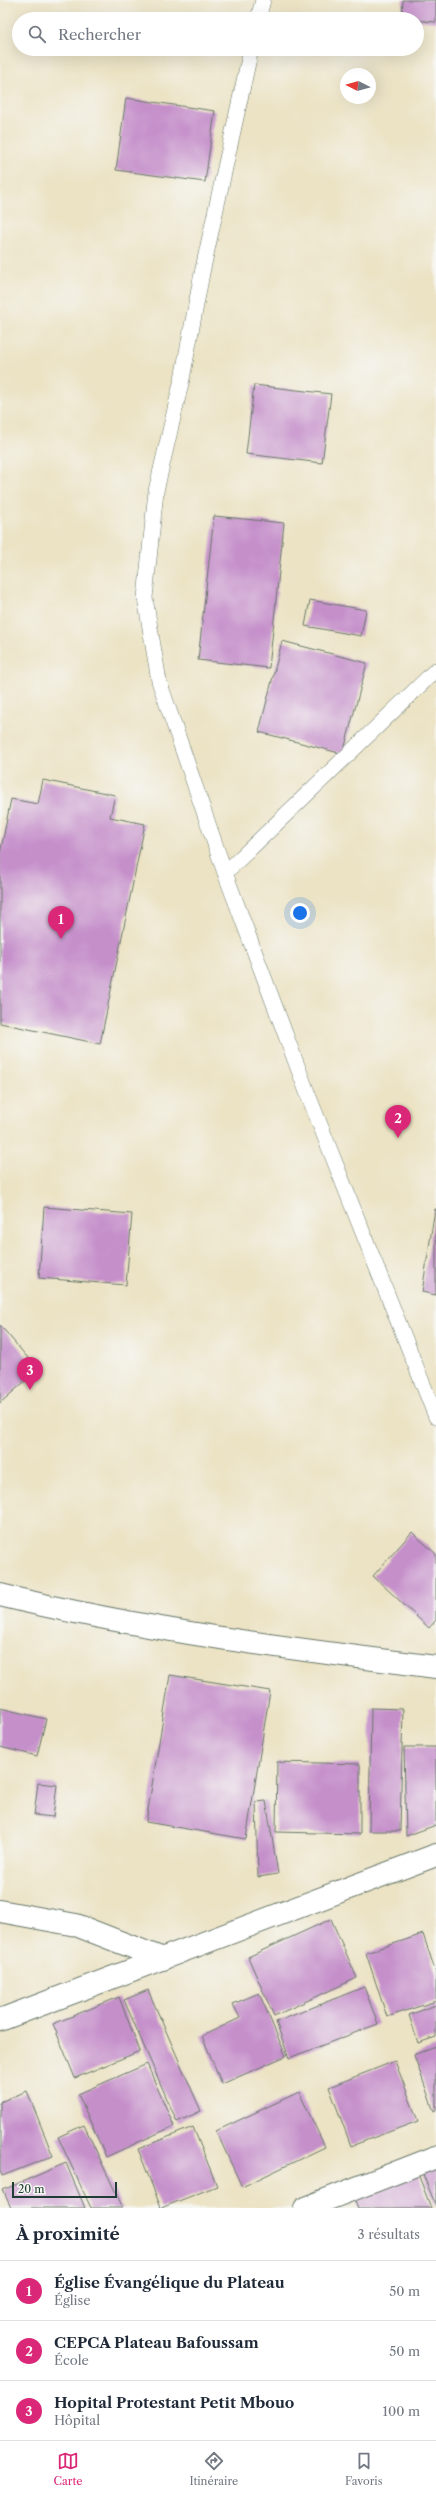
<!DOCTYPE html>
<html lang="fr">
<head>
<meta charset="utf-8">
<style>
  body { margin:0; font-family:"Libre Caslon Text",serif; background:#f2f2f3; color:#1f2937 }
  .compass { position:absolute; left:340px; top:68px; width:36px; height:36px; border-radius:50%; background:#fff; box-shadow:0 4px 16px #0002; rotate:276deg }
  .scale { position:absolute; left:12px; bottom:10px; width:105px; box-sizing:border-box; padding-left:4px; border:2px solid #1f3d34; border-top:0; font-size:11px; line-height:14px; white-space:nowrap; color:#1f3d34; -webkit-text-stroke:3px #f6f6f2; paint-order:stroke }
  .you { position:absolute; left:300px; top:913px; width:14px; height:14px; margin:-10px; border:3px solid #fff; border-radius:50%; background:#1a73e8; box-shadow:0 0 0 6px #1a73e833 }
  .badge { display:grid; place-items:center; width:26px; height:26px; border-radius:50%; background:#db2777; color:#fff; font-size:13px; font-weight:700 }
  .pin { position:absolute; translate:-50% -33px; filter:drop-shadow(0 1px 2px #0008) }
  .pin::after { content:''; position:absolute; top:21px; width:14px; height:12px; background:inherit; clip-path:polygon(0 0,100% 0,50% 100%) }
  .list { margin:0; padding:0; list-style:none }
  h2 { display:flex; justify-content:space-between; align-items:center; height:52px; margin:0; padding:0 16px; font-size:17px }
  h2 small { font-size:13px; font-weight:400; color:#747a83 }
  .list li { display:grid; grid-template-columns:26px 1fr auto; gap:12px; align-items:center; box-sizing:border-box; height:60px; padding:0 16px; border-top:1px solid #e0e1e3 }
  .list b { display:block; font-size:15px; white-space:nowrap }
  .list p { margin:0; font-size:13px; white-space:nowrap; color:#747a83 }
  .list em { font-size:13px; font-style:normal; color:#747a83 }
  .icon { flex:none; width:22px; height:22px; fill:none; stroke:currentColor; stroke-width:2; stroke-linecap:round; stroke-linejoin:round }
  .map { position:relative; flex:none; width:436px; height:2208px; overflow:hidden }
  .search { position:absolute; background:#fff; box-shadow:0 4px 16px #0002; left:12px; right:12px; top:12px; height:44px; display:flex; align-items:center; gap:10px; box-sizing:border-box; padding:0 14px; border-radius:22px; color:#747a83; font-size:15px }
  .sheet { height:232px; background:#fff }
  nav { display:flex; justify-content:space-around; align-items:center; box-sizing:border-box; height:56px; border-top:1px solid #e0e1e3; background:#fff; font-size:11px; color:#747a83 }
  nav a { display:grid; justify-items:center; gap:2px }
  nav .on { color:#db2777 }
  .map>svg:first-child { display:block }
  .building { fill:#c58fca }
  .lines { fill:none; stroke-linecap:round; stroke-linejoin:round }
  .service-casing { stroke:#677767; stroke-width:16 }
  .minor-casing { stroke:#677767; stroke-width:24 }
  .service { stroke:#fff; stroke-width:15 }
  .minor { stroke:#fff; stroke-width:22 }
</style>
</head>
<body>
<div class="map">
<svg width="436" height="2208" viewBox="0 0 436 2208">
  <rect width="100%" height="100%" fill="#f6f6f2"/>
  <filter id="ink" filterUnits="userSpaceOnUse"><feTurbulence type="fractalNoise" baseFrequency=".025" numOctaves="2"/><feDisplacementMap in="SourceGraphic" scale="8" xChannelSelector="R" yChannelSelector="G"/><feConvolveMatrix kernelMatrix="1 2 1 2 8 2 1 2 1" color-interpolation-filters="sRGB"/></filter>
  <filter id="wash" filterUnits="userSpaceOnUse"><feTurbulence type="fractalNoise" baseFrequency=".012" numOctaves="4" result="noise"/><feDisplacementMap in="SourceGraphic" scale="16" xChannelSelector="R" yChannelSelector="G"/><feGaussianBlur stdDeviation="0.9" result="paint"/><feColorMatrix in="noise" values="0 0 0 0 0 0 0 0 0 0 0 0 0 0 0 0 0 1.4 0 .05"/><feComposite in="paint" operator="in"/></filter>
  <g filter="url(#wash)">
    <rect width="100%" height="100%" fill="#ece3c5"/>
    <g id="blocks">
      <path class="building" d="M403,0h33v22l-34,-3z
        M126,98l89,13 -10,71 -89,-12z
        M254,385l77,9 -9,69 -76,-9z
        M214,516l70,7 -15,145 -71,-8z
        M310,600l56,10 -5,26 -56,-10z
        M282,641l85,22 -24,91 -84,-22z
        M43,780l72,15 -5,22 35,7 -45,220 -100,-21v-169l11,-55 27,5z
        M44,1207l88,7 -6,71 -87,-7z
        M435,1209h1v86l-14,-3z
        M0,1325l38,45 -38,33z
        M412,1532l24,22v66l-7,8 -56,-52z
        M170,1675l100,16 -24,148 -100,-17z
        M0,1708l46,11 -9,37 -37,-9z
        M371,1708l32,1 -3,122h-31z
        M404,1747h32v78l-30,11z
        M277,1762l83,2v70l-84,-2z
        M38,1783l19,2 -4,32 -19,-2z
        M266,1801l12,73 -20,3 -2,-75z
        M331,1919l26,59 -83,38 -26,-59z
        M423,1934l13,39v28l-49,16 -21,-64z
        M364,1987l14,37 -89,34 -13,-36z
        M148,1990l53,121 -24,11 -53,-122z
        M259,1993l27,63 -64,28 -20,-48 38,-18 -7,-14z
        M119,1997l21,54 -65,27 -22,-54z
        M436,2005v32l-18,6 -9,-28z
        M436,2047v64l-2,1 -20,-57z
        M395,2061l23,60 -67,25 -22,-59z
        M147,2064l27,62 -68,31 -28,-63z
        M27,2091l26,65 -51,20 -2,-5v-69z
        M299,2092l26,55 -83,40 -26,-56z
        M84,2125l39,83h-32l-33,-71z
        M193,2127l24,59 -56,22 -23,-59z
        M66,2163l19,45h-74l-8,-18z
        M436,2166v40l-14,-34z
        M417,2171l14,37h-73l-5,-12z"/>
    </g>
  </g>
  <g filter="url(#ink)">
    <use href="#blocks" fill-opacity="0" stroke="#677767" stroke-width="1"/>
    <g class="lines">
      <defs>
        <path id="service" d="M258,19l5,-19
          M251,49l-49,224 -20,106 -26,112 -11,107 14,83 66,192 82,219 129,325
          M225,873l211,-203"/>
        <path id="minor" d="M0,1595c143,35 290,54 436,72
          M0,1911l76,14 87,34
          M0,2020l436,-165
          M305,2208l131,-51"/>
      </defs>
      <use href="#service" class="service-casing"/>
      <use href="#minor" class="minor-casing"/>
      <use href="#service" class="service"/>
      <use href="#minor" class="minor"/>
    </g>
  </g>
</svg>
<svg class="compass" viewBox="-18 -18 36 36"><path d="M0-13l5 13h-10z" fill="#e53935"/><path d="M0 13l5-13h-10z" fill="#747a83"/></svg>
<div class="scale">20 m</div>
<div class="you"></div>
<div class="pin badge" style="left:61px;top:939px">1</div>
<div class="pin badge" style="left:398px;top:1138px">2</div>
<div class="pin badge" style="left:30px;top:1390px">3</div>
<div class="search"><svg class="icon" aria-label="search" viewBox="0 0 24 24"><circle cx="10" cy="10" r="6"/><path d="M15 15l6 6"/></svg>Rechercher</div>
</div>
<section class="sheet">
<h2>À proximité<small>3 résultats</small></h2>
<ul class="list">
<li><span class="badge">1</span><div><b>Église Évangélique du Plateau</b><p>Église</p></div><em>50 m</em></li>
<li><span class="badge">2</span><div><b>CEPCA Plateau Bafoussam</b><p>École</p></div><em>50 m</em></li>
<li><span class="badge">3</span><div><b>Hopital Protestant Petit Mbouo</b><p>Hôpital</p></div><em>100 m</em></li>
</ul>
</section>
<nav>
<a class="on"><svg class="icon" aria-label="map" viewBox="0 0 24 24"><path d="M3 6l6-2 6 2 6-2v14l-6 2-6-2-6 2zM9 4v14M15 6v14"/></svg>Carte</a>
<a><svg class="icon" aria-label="directions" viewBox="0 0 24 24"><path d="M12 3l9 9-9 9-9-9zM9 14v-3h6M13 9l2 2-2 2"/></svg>Itinéraire</a>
<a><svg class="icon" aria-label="saved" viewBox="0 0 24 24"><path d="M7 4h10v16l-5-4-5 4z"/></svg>Favoris</a>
</nav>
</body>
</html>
